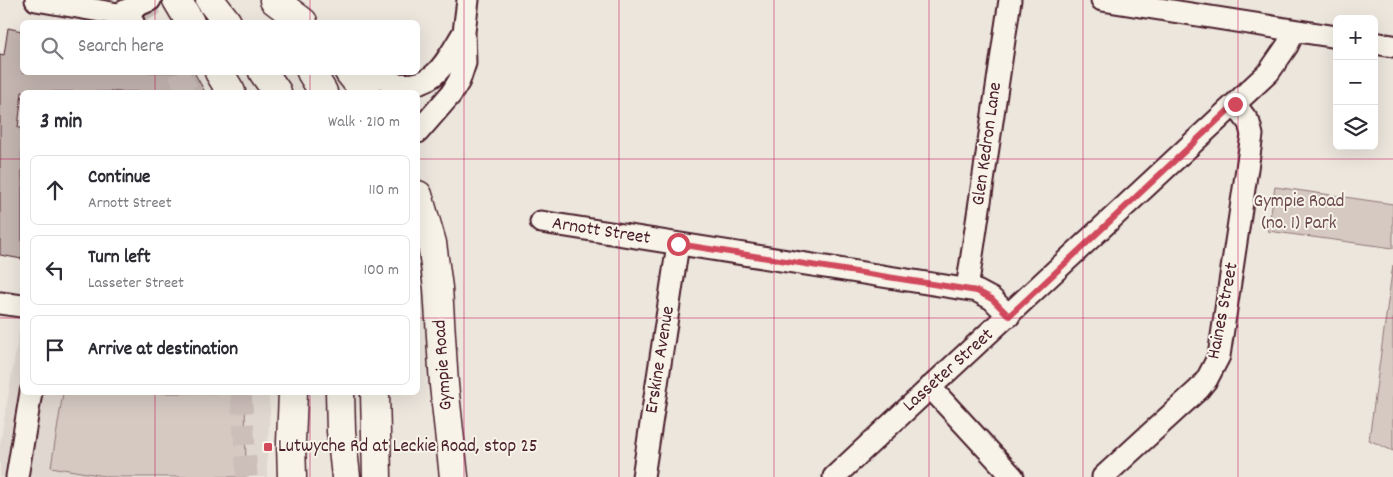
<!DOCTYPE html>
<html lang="en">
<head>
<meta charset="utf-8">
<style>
  body { margin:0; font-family:Dekko,sans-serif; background:#f7f7f7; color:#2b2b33 }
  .controls { position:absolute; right:15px; top:15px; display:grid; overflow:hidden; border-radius:8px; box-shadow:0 5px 20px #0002 }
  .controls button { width:45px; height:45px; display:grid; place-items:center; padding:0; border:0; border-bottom:1px solid #e1e1e2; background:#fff; color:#2b2b33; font:25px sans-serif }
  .stop { position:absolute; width:15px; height:15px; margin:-11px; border:4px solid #d1495b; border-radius:50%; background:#fff }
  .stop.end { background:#d1495b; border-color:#fff; box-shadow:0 1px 5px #0008 }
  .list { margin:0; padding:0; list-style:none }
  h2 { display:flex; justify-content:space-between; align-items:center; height:65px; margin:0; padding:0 20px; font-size:21px }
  h2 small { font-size:16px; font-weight:400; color:#7c7c81 }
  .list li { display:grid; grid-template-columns:32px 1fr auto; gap:15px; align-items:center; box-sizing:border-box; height:70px; margin:0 10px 10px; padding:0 10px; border:1px solid #e1e1e2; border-radius:8px }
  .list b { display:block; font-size:19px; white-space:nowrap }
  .list p { margin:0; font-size:16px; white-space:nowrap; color:#7c7c81 }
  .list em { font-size:16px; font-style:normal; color:#7c7c81 }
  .icon { flex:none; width:28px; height:28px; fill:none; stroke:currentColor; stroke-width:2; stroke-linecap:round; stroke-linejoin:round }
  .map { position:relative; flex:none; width:1393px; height:477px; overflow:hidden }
  .search { position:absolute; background:#fff; box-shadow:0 5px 20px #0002; left:20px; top:20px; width:400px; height:55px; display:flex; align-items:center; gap:12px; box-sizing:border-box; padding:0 18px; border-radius:8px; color:#7c7c81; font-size:19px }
  .panel { position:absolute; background:#fff; box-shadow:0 5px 20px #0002; left:20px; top:90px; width:400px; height:305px; border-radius:8px }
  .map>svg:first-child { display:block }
  .built { fill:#e0d7d0 }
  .green { fill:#d5c9c2; stroke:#907476 }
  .building { fill:#c4b5b0; stroke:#4a1f2b }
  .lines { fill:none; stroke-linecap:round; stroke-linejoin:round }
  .minor-tunnel { stroke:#ccbeb9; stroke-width:21; stroke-dasharray:21 11; stroke-linecap:butt }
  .minor-casing { stroke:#4a1f2b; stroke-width:25 }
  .highway-casing { stroke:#4a1f2b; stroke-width:31 }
  .minor { stroke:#f7f3e8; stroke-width:21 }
  .highway { stroke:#f7f3e8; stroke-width:28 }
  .route { stroke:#d1495b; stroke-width:6 }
  .grid { fill:none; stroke:#c2185b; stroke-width:1; stroke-opacity:0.55 }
  .poi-dot { fill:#d1495b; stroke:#f7f3e8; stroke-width:2 }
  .labels { text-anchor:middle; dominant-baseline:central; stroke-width:4; stroke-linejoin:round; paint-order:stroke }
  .street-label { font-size:19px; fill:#4a1f2b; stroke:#f7f3e8 }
  .park-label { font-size:19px; fill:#6d4a51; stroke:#f7f3e8 }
  .poi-label { font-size:19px; fill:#4a1f2b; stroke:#f7f3e8; text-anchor:start }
</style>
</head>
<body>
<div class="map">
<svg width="1393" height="477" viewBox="0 0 1393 477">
  <rect width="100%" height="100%" fill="#ece6dd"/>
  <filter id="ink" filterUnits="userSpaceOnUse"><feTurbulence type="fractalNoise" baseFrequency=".02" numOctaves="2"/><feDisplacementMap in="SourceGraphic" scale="10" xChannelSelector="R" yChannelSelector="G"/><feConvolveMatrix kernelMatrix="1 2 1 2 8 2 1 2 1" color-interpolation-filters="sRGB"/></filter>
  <g filter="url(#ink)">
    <path class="built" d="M20,326h2v66h246l2,16 -3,49v20h-267v-33z"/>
    <path class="green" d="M1275,187l118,17v44l-125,-17z
      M1393,265v186l-24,-11z
      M63,393h182l1,84h-136l-59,-10z"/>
    <path class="building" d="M8,28l14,3v41h172l11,20h-183l-4,36h4v131l-22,-4v-201l4,1z"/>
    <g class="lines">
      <path class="minor-tunnel" d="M141,0l12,22
        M178,72l10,20
        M241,392l6,85"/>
      <defs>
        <path id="minor" d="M36,0l82,14 15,8
          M1102,0l235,37
          M118,14l32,-14
          M1374,43l19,3
          M355,72c7,2 15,3 23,5 5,1 9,5 14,6 43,9 53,-21 72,-51
          M418,132l33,-38 8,-13 6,-18 -1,-31 4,-32
          M541,222l436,69 15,8 17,17
          M967,289l43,-289
          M0,303l22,3
          M930,387l83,90
          M17,477l14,-85
          M643,477l35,-233
          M834,477l435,-405 18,-26 7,-15
          M1103,477l96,-88 8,-10 12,-23 33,-221 -3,-12 -14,-19"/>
        <path id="highway" d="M177,0l13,22
          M210,0l17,22
          M274,0l29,22
          M219,72l12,20
          M263,72l14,20
          M311,72l12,20
          M349,72l16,20
          M418,195l14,48 6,45 6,97 10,92
          M340,392l1,39 5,46
          M375,392l2,85
          M292,477l-1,-34 2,-51"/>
      </defs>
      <use href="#minor" class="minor-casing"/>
      <use href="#highway" class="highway-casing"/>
      <use href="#minor" class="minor"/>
      <use href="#highway" class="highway"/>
    </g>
  </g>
  <g class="lines" filter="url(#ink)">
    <path class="route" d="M678,244l299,47 15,8 17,17 226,-212"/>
  </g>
  <path class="grid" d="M155,0v22M310,0v22M464,0v477M619,0v477M774,0v477M929,0v477M1083,0v477M1238,0v477M155,72v20M310,72v20M0,159h22M418,159h975M0,318h22M418,318h975M155,392v85M310,392v85"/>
  <rect class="poi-dot" x="263" y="442" width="10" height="10" rx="2.5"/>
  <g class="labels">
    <g class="street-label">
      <text transform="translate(988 144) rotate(-82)">Glen Kedron Lane</text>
      <text transform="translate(601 232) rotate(9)">Arnott Street</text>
      <text transform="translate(1224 311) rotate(-79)">Haines Street</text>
      <text transform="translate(661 360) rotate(-81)">Erskine Avenue</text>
      <text transform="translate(444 365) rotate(-94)">Gympie Road</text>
      <text transform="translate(949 371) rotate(-42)">Lasseter Street</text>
    </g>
    <g class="park-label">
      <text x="1299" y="202">Gympie Road<tspan x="1299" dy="22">(no. 1) Park</tspan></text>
    </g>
    <g class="poi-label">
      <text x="278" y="447">Lutwyche Rd at Leckie Road, stop 25</text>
    </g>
  </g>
</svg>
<div class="controls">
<button>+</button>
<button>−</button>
<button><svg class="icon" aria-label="layers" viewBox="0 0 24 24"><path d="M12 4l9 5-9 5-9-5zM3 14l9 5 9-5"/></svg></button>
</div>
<div class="stop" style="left:678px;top:244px"></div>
<div class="stop end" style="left:1235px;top:104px"></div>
<div class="search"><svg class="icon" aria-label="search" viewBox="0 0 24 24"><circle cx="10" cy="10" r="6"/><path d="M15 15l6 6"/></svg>Search here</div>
<section class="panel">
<h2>3 min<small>Walk · 210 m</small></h2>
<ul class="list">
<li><svg class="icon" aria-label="ahead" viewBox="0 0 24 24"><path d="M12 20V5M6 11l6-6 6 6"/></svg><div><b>Continue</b><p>Arnott Street</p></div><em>110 m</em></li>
<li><svg class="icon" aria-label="left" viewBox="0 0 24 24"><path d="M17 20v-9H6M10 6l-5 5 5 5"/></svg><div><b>Turn left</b><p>Lasseter Street</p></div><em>100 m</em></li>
<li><svg class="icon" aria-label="arrive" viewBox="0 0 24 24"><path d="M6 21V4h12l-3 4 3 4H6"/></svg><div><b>Arrive at destination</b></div></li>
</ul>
</section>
</div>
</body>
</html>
